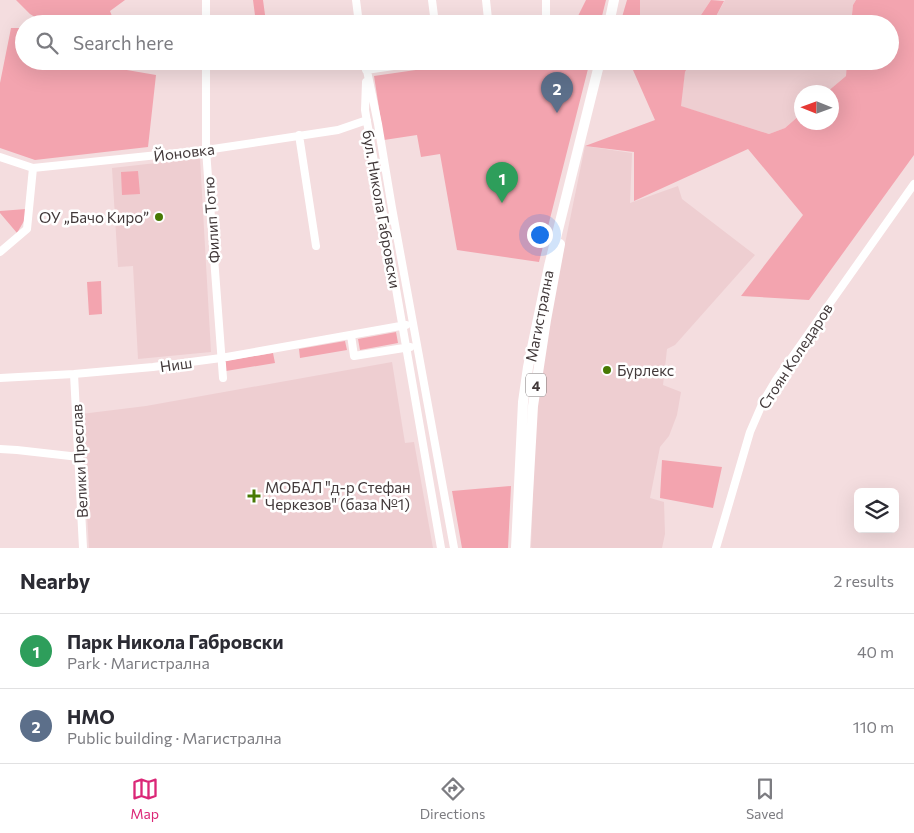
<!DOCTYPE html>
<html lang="en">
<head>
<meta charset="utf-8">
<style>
  body { margin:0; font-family:Commissioner,sans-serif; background:#f2f2f3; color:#2b2b33 }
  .controls { position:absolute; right:15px; bottom:15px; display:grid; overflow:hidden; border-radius:8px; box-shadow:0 5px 20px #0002 }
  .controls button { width:45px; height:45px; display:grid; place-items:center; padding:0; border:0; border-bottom:1px solid #e1e1e2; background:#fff; color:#2b2b33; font:25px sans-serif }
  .compass { position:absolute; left:794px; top:85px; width:45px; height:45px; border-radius:50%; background:#fff; box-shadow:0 5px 20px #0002; rotate:271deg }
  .you { position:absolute; left:539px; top:234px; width:18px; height:18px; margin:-12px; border:4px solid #fff; border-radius:50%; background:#1a73e8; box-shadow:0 0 0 8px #1a73e833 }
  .badge { display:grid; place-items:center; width:32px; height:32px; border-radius:50%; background:#db2777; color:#fff; font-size:16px; font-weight:700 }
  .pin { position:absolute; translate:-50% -41px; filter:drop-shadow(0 1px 2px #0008) }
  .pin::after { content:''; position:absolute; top:26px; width:18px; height:15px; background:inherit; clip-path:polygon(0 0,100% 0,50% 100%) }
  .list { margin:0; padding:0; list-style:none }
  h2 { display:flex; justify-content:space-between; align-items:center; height:65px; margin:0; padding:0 20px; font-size:21px }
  h2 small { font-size:16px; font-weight:400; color:#7c7c81 }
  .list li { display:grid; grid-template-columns:32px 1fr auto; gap:15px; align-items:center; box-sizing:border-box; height:75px; padding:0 20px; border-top:1px solid #e1e1e2 }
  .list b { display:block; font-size:19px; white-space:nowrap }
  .list p { margin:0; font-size:16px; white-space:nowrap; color:#7c7c81 }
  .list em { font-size:16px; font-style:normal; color:#7c7c81 }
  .icon { flex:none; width:28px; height:28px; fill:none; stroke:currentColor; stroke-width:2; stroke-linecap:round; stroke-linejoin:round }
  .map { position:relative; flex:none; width:914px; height:548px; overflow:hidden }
  .search { position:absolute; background:#fff; box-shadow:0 5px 20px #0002; left:15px; right:15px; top:15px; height:55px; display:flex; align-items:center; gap:12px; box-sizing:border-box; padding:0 18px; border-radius:28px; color:#7c7c81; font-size:19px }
  .sheet { height:215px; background:#fff }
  nav { display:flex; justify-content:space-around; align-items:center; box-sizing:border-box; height:70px; border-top:1px solid #e1e1e2; background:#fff; font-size:14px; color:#7c7c81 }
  nav a { display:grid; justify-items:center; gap:2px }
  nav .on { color:#db2777 }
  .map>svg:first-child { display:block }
  .built { fill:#eeced1 }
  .green { fill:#f3a4af }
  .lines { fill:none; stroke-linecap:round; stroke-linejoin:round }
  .minor { stroke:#fff; stroke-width:8 }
  .major { stroke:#fff; stroke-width:10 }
  .poi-dot { fill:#477904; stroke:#fff; stroke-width:2 }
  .labels { text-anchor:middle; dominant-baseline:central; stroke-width:5; stroke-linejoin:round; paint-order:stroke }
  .shield { fill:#fff; stroke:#7b7475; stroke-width:1 }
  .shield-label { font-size:14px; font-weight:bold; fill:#42393a }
  .street-label { font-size:15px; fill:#42393a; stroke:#fff }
  .poi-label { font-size:15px; fill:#42393a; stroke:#fff; text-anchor:start }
</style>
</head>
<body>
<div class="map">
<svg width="914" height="548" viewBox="0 0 914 548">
  <rect width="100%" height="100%" fill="#f4dddf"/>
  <path class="built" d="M640,0h71l-16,24h-55z
    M725,0h131l-3,5 -2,19h-139z
    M691,61h156l-1,15 -19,16h-25l-1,22 -16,14 -16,6 -89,-28 5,-34z
    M585,146l47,7 -2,50 48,-17 4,13 73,56 -80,90 -8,4 -4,36 18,7 -4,23 -8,21 -9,11 -10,51 14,4 1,32 -3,14h-130l-1,-1 5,-139 14,-91z
    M200,158l11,194 -73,7 -5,-93 -15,1 -6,-99z
    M392,362l13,81 9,-1 19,106h-344l-8,-134 65,-8z"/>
  <path class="green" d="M16,0h109l-15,11 5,13h-69l-16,-10z
    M253,0h10l3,22 -10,1z
    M586,0h20l-6,24h-26z
    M627,0h13v24h-20z
    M711,0l13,1 -12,23h-17z
    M856,0h58v155l-105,145 -68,-4 62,-81 -55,-66 -114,52v-49l-49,-6 70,-26 -26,-59h62l-6,11 -4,34 88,28 16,-6 16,-14 1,8h30v-30h-5l19,-16 1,-15h43v-37h-39l2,-19z
    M11,28h13v33h98l-1,8 35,6 -8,72 -113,13 -35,-12v-65z
    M478,61h112l-51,201 -82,-12 -17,-96 -19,3 -4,-22 -33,5 -10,-64z
    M138,171l2,23 -18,1 -1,-23z
    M26,209l-2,12 -7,12 -17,-20v-2z
    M101,281l1,33 -13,1 -2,-33z
    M396,332l2,11 -38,7 -2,-11z
    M345,341l2,9 -47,8 -1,-9z
    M273,353l2,10 -49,8 -1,-10z
    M662,460l60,7 -9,41 -53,-10z
    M511,486l-3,62h-46l-10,-57z"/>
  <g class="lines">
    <path class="minor" d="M206,0v24
      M356,0l3,24
      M432,0l3,24
      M546,0v24
      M447,24l41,-5 -2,-19
      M206,61v89l17,228
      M365,61l13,63 14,84 62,340
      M366,70l62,-9
      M366,82l-1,28 76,438
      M299,135l17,111
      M0,157l33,11 173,-18 132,-20 29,-10
      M0,252l27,-23 6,-61
      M351,335l3,21 56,-9
      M74,374l9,174
      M0,378l74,-4 79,-7 68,-9 185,-33
      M0,449l17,1 62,7
      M716,548l34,-116 13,-30 13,-22 47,-67 91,-129"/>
    <path class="major" d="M609,24l5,-24
      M516,548l7,-146 5,-35 21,-101 51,-205
      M525,548l8,-142 13,-86 14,-76"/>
  </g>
  <g class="poi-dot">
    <circle cx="159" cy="217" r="5"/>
    <circle cx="607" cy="370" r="5"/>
    <path d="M251.5 488.5h5v5h5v5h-5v5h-5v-5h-5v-5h5z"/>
  </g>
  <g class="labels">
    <rect class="shield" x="526" y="373.5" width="20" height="23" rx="4"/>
    <g class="shield-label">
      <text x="536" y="385">4</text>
    </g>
    <g class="street-label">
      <text transform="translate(184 152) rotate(-7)">Йоновка</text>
      <text transform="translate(382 209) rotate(80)">бул. Никола Габровски</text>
      <text transform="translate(211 220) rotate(-94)">Филип Тотю</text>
      <text transform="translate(539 316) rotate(-79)">Магистрална</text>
      <text transform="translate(795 356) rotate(-57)">Стоян Коледаров</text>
      <text transform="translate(176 364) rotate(-8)">Ниш</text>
      <text transform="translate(79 461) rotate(-93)">Велики Преслав</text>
    </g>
    <g class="poi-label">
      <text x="149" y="217" text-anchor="end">ОУ „Бачо Киро”</text>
      <text x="617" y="370">Бурлекс</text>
      <text x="265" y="487">МОБАЛ "д-р Стефан<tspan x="265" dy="17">Черкезов" (база №1)</tspan></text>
    </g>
  </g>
</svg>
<div class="controls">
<button><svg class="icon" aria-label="layers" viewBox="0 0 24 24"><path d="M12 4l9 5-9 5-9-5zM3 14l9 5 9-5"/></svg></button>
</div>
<svg class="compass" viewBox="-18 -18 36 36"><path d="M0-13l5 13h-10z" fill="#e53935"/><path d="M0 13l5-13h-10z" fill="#7c7c81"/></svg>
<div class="you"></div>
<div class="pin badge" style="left:502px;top:203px;background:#2e9e5b">1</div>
<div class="pin badge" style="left:557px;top:113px;background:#5c6f8a">2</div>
<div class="search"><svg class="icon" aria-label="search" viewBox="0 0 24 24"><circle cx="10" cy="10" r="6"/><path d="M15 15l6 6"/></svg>Search here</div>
</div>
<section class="sheet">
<h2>Nearby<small>2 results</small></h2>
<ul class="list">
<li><span class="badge" style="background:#2e9e5b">1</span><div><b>Парк Никола Габровски</b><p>Park · Магистрална</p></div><em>40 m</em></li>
<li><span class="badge" style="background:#5c6f8a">2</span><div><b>HMO</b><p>Public building · Магистрална</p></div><em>110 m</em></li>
</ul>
</section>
<nav>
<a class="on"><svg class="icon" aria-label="map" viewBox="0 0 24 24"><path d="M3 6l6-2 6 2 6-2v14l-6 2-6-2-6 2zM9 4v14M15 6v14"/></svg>Map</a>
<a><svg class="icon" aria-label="directions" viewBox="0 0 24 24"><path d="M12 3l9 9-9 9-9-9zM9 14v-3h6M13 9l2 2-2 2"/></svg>Directions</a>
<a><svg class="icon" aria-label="saved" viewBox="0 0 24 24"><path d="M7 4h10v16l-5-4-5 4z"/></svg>Saved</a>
</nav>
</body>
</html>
